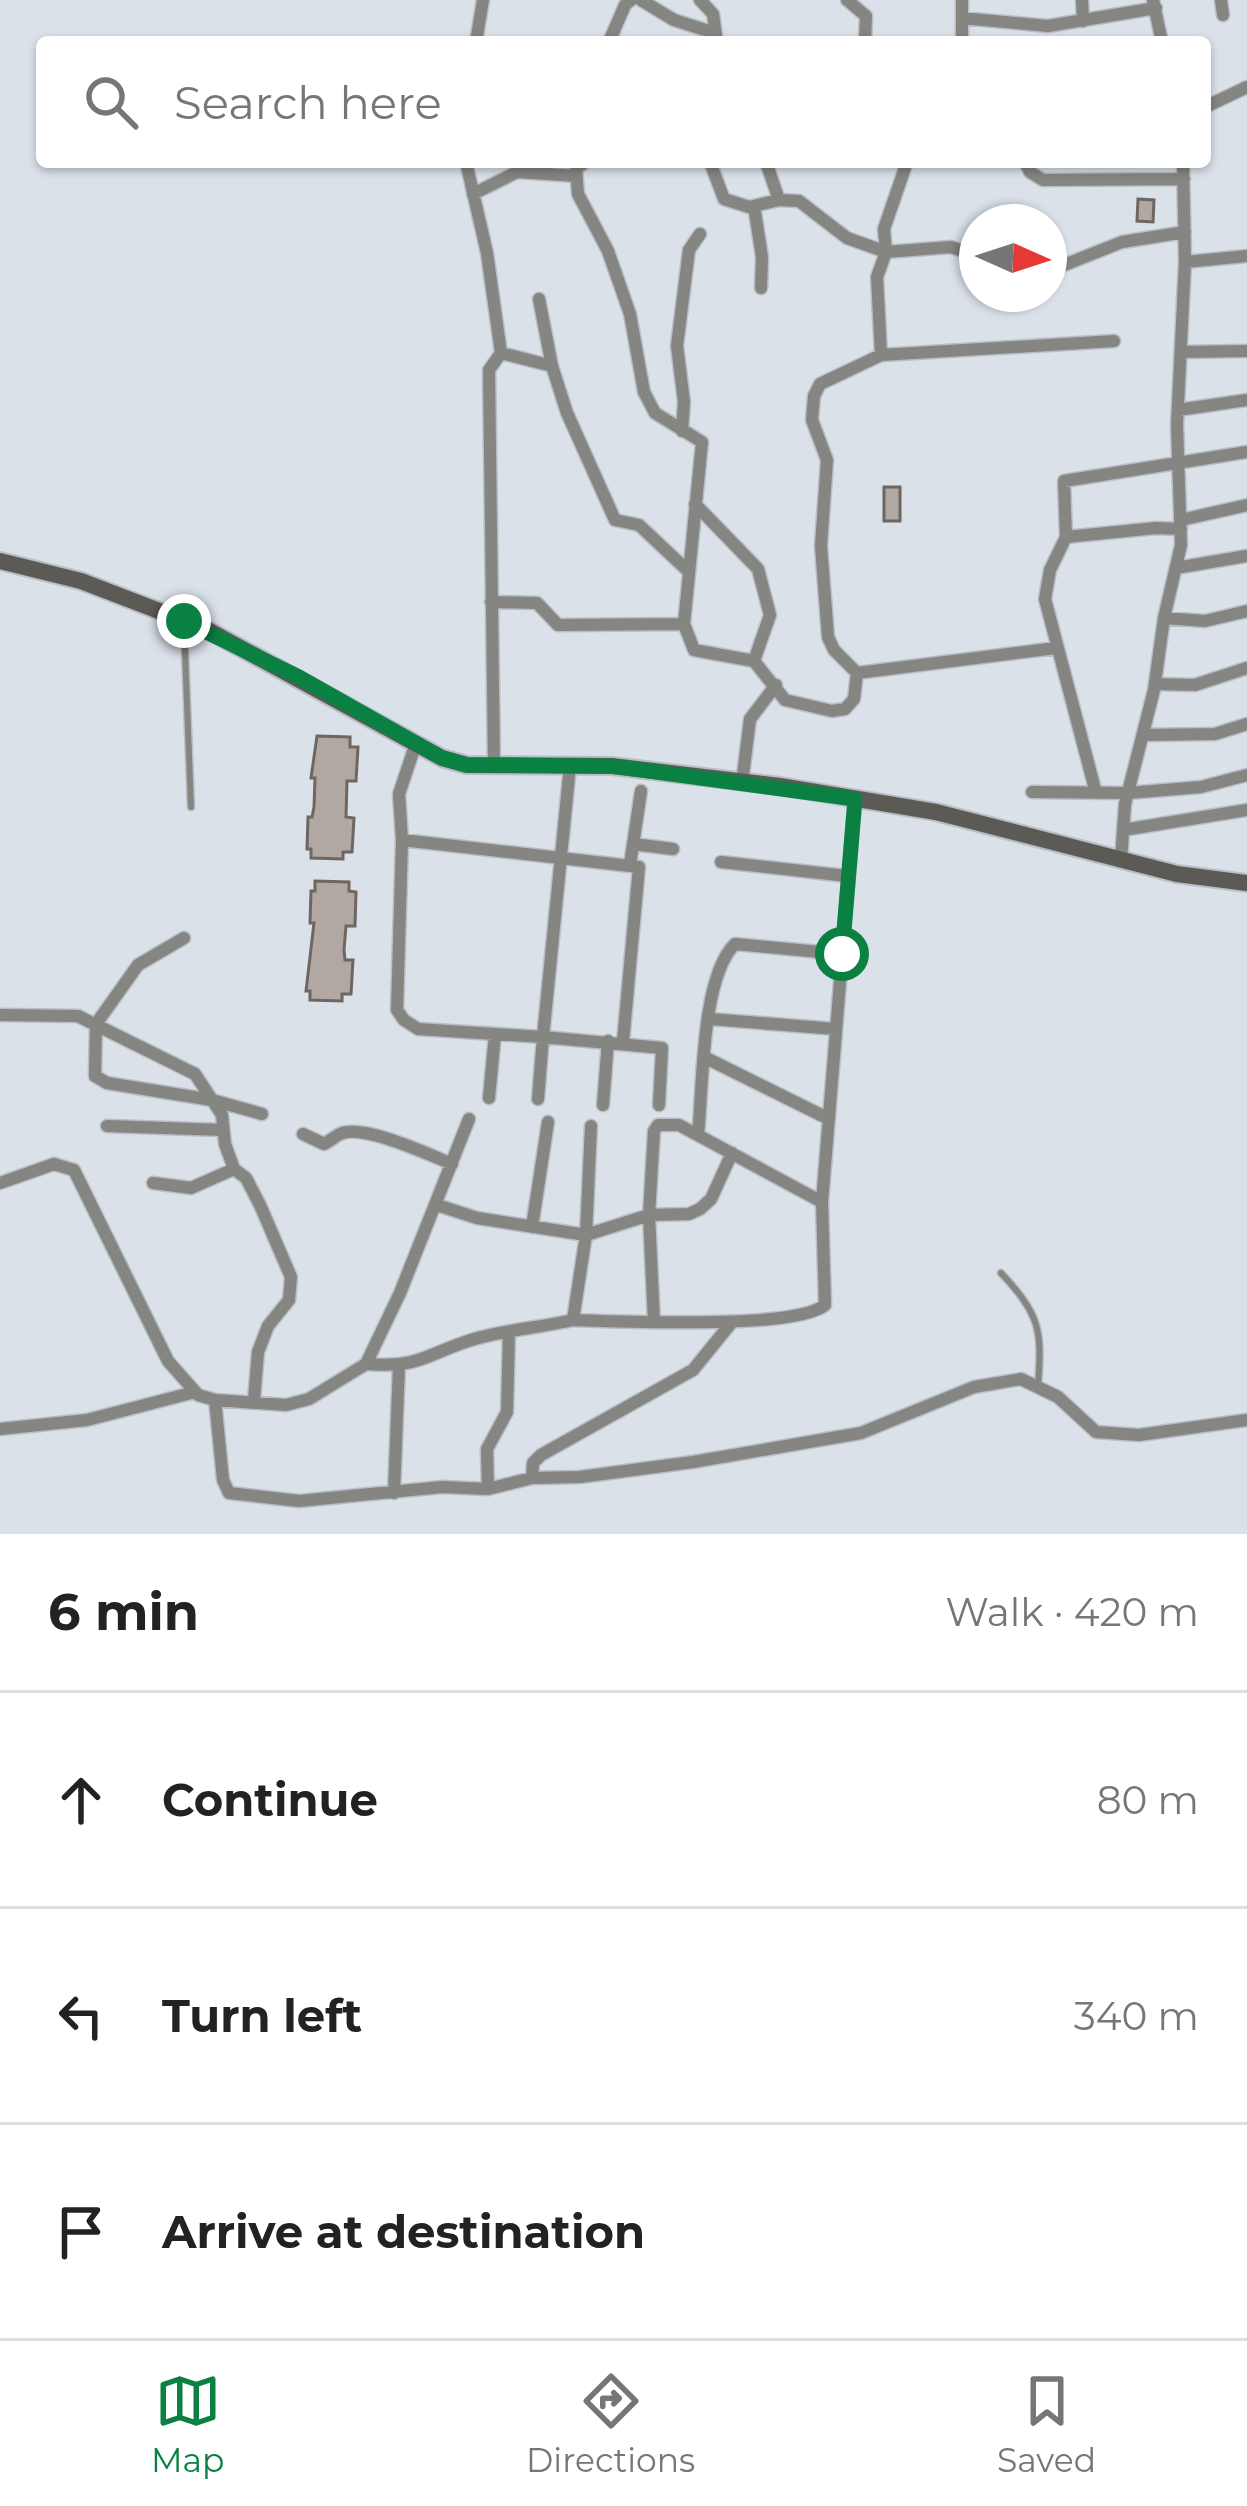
<!DOCTYPE html>
<html lang="en">
<head>
<meta charset="utf-8">
<style>
  body { margin:0; font-family:Montserrat,sans-serif; background:#f6f6f6; color:#222 }
  .compass { position:absolute; left:959px; top:204px; width:108px; height:108px; border-radius:50%; background:#fff; box-shadow:0 3px 9px #0004; rotate:93deg }
  .stop { position:absolute; width:36px; height:36px; margin:-27px; border:9px solid #0b8043; border-radius:50%; background:#fff }
  .stop.end { background:#0b8043; border-color:#fff; box-shadow:0 3px 12px #0008 }
  .list { margin:0; padding:0; list-style:none }
  h2 { display:flex; justify-content:space-between; align-items:center; height:156px; margin:0; padding:0 48px; font-size:51px }
  h2 small { font-size:39px; font-weight:400; color:#767676 }
  .list li { display:grid; grid-template-columns:78px 1fr auto; gap:36px; align-items:center; box-sizing:border-box; height:216px; padding:0 48px; border-top:3px solid #e0e0e0 }
  .list b { display:block; font-size:45px; white-space:nowrap }
  .list em { font-size:39px; font-style:normal; color:#767676 }
  .icon { flex:none; width:66px; height:66px; fill:none; stroke:currentColor; stroke-width:2; stroke-linecap:round; stroke-linejoin:round }
  .map { position:relative; flex:none; width:1247px; height:1534px; overflow:hidden }
  .search { position:absolute; background:#fff; box-shadow:0 3px 9px #0004; left:36px; right:36px; top:36px; height:132px; display:flex; align-items:center; gap:30px; box-sizing:border-box; padding:0 42px; border-radius:12px; color:#767676; font-size:45px }
  .sheet { height:804px; background:#fff }
  nav { display:flex; justify-content:space-around; align-items:center; box-sizing:border-box; height:168px; border-top:3px solid #e0e0e0; background:#fff; font-size:33px; color:#767676 }
  nav a { display:grid; justify-items:center; gap:6px }
  nav .on { color:#0b8043 }
  .map>svg:first-child { display:block }
  .building { fill:#b1a8a3; stroke:#6e6661; stroke-width:3 }
  .lines { fill:none; stroke-linecap:round; stroke-linejoin:round }
  .lane-casing { stroke:#b8bec5; stroke-width:9 }
  .street-casing { stroke:#b8bec5; stroke-width:15 }
  .secondary-casing { stroke:#b8bec5; stroke-width:20 }
  .lane { stroke:#858581; stroke-width:6 }
  .street { stroke:#858581; stroke-width:12 }
  .secondary { stroke:#5b5a54; stroke-width:16 }
  .route { stroke:#0b8043; stroke-width:15 }
</style>
</head>
<body>
<div class="map">
<svg width="1247" height="1534" viewBox="0 0 1247 1534">
  <rect width="100%" height="100%" fill="#dae1e9"/>
  <path class="building" d="M1138,199l16,1 -1,22 -16,-1z
    M884,487h16v34h-16z
    M317,736l33,1v10h8l-2,34h-9l-1,36 8,1 -2,34h-9v7l-32,-1v-9h-4l1,-32h4l2,-10 1,-29h-4z
    M315,881l34,1v9l7,1 -1,34h-9l-2,24 1,10h8l-2,34h-9v7l-32,-1v-9h-4l8,-68h-4l1,-32h4z"/>
  <g class="lines">
    <defs>
      <path id="lane" d="M184,625l7,182
        M1001,1273c40,43 41,57 37,114"/>
      <path id="street" d="M641,0l33,20 41,13
        M700,0l13,14 4,28
        M847,0l19,16 -1,26
        M962,0v42
        M1082,0l1,21
        M1153,0l9,42
        M1221,0l2,15
        M962,18l86,8 108,-18
        M476,42l7,-42
        M609,42l16,-37 6,-5
        M1205,107l42,-20
        M466,162l21,91 14,100 -12,17 5,394
        M585,162l-9,7 2,25 30,57 22,63 14,78 11,21 47,29 -18,182 10,26 60,11 31,39 47,11 13,-2 9,-10 3,-26 199,-25
        M710,162l14,37 25,8 30,-7 20,1 48,37 39,14 -9,25 4,78 233,-14
        M766,162l13,38
        M907,162l-23,67 2,23 65,-5 26,9
        M1025,162l5,10 13,8 141,-1
        M473,194l44,-22 59,4
        M754,206l8,51 -1,31
        M1185,262l62,-6
        M1049,271l73,-29 63,-10
        M539,299l13,67
        M1181,352l66,-1
        M501,353l51,13 15,47 48,107 24,5 49,46
        M1178,410l69,-10
        M682,431l2,-29 -7,-56 12,-96 11,-16
        M695,504l63,65 12,46 -16,46
        M1181,520l66,-15
        M1066,537l90,-9 25,1
        M1176,568l71,-12
        M491,602l46,1 21,22 126,-1
        M1164,618l41,3 42,-10
        M857,673l-23,-23 -6,-13 -7,-91 6,-86 -15,-40 2,-24 6,-12 61,-29
        M1155,684l40,1 52,-17
        M1143,735l72,-1 32,-10
        M570,766l-27,271 119,11 -3,57
        M742,783l8,-64 26,-34
        M1032,792l96,1 73,-6 46,-12
        M1096,793l-51,-194 5,-29 16,-33 -2,-56 183,-29
        M1123,830l124,-20
        M402,840l-3,-46 17,-51
        M633,844l40,5
        M1121,860l4,-56 29,-114 10,-72 17,-73 -4,-120 8,-163 -2,-100
        M721,862l126,14
        M630,865l11,-74
        M184,938l-46,27 -42,59 -1,52 12,7 105,17 50,14
        M0,1015l78,1 117,58 27,41 3,29 9,25 12,9 14,27 31,72 -2,23 -21,26 -10,26 -4,48
        M710,1019l126,10
        M706,1058l123,61
        M489,1098l6,-64
        M538,1099l5,-62 -125,-8 -14,-9 -7,-10 5,-170 237,27 -16,175
        M603,1105l5,-64
        M107,1126l116,4
        M303,1134l21,10c6,-3 10,-7 16,-10 22,-11 90,21 112,30
        M698,1135c5,-47 3,-158 37,-191l106,10
        M0,1183l54,-19 20,6 94,191 30,34 17,5 8,80 6,13 70,8 143,-14 46,2 44,-11 48,-1 113,-15 168,-29 113,-46 47,-8 37,18 38,35 43,3 108,-15
        M153,1183l38,5 43,-19
        M437,1205l40,13 109,17 63,-20 40,-1 11,-5 11,-10 21,-46
        M532,1227l16,-105
        M573,1320c47,1 221,10 252,-15l-3,-103 33,-403
        M654,1322l-5,-107 5,-84 4,-6h21l143,77
        M366,1364c53,4 57,-8 102,-23 33,-11 71,-13 105,-21l13,-85 5,-109
        M215,1400l71,5 23,-6 57,-35 34,-71 69,-174
        M0,1429l87,-9 108,-28
        M532,1478l1,-15 8,-8 152,-85 39,-48
        M488,1489l-1,-40 20,-37 2,-79
        M394,1493l5,-128"/>
      <path id="secondary" d="M0,561l81,20 125,48 236,129 25,7 145,1 168,20 156,26 241,62 70,9"/>
    </defs>
    <use href="#lane" class="lane-casing"/>
    <use href="#street" class="street-casing"/>
    <use href="#secondary" class="secondary-casing"/>
    <use href="#lane" class="lane"/>
    <use href="#street" class="street"/>
    <use href="#secondary" class="secondary"/>
  </g>
  <g class="lines">
    <path class="route" d="M184,621l115,56 143,81 25,7 145,1 243,33 -13,155"/>
  </g>
</svg>
<svg class="compass" viewBox="-18 -18 36 36"><path d="M0-13l5 13h-10z" fill="#e53935"/><path d="M0 13l5-13h-10z" fill="#767676"/></svg>
<div class="stop" style="left:842px;top:954px"></div>
<div class="stop end" style="left:184px;top:621px"></div>
<div class="search"><svg class="icon" aria-label="search" viewBox="0 0 24 24"><circle cx="10" cy="10" r="6"/><path d="M15 15l6 6"/></svg>Search here</div>
</div>
<section class="sheet">
<h2>6 min<small>Walk · 420 m</small></h2>
<ul class="list">
<li><svg class="icon" aria-label="ahead" viewBox="0 0 24 24"><path d="M12 20V5M6 11l6-6 6 6"/></svg><div><b>Continue</b></div><em>80 m</em></li>
<li><svg class="icon" aria-label="left" viewBox="0 0 24 24"><path d="M17 20v-9H6M10 6l-5 5 5 5"/></svg><div><b>Turn left</b></div><em>340 m</em></li>
<li><svg class="icon" aria-label="arrive" viewBox="0 0 24 24"><path d="M6 21V4h12l-3 4 3 4H6"/></svg><div><b>Arrive at destination</b></div></li>
</ul>
</section>
<nav>
<a class="on"><svg class="icon" aria-label="map" viewBox="0 0 24 24"><path d="M3 6l6-2 6 2 6-2v14l-6 2-6-2-6 2zM9 4v14M15 6v14"/></svg>Map</a>
<a><svg class="icon" aria-label="directions" viewBox="0 0 24 24"><path d="M12 3l9 9-9 9-9-9zM9 14v-3h6M13 9l2 2-2 2"/></svg>Directions</a>
<a><svg class="icon" aria-label="saved" viewBox="0 0 24 24"><path d="M7 4h10v16l-5-4-5 4z"/></svg>Saved</a>
</nav>
</body>
</html>
